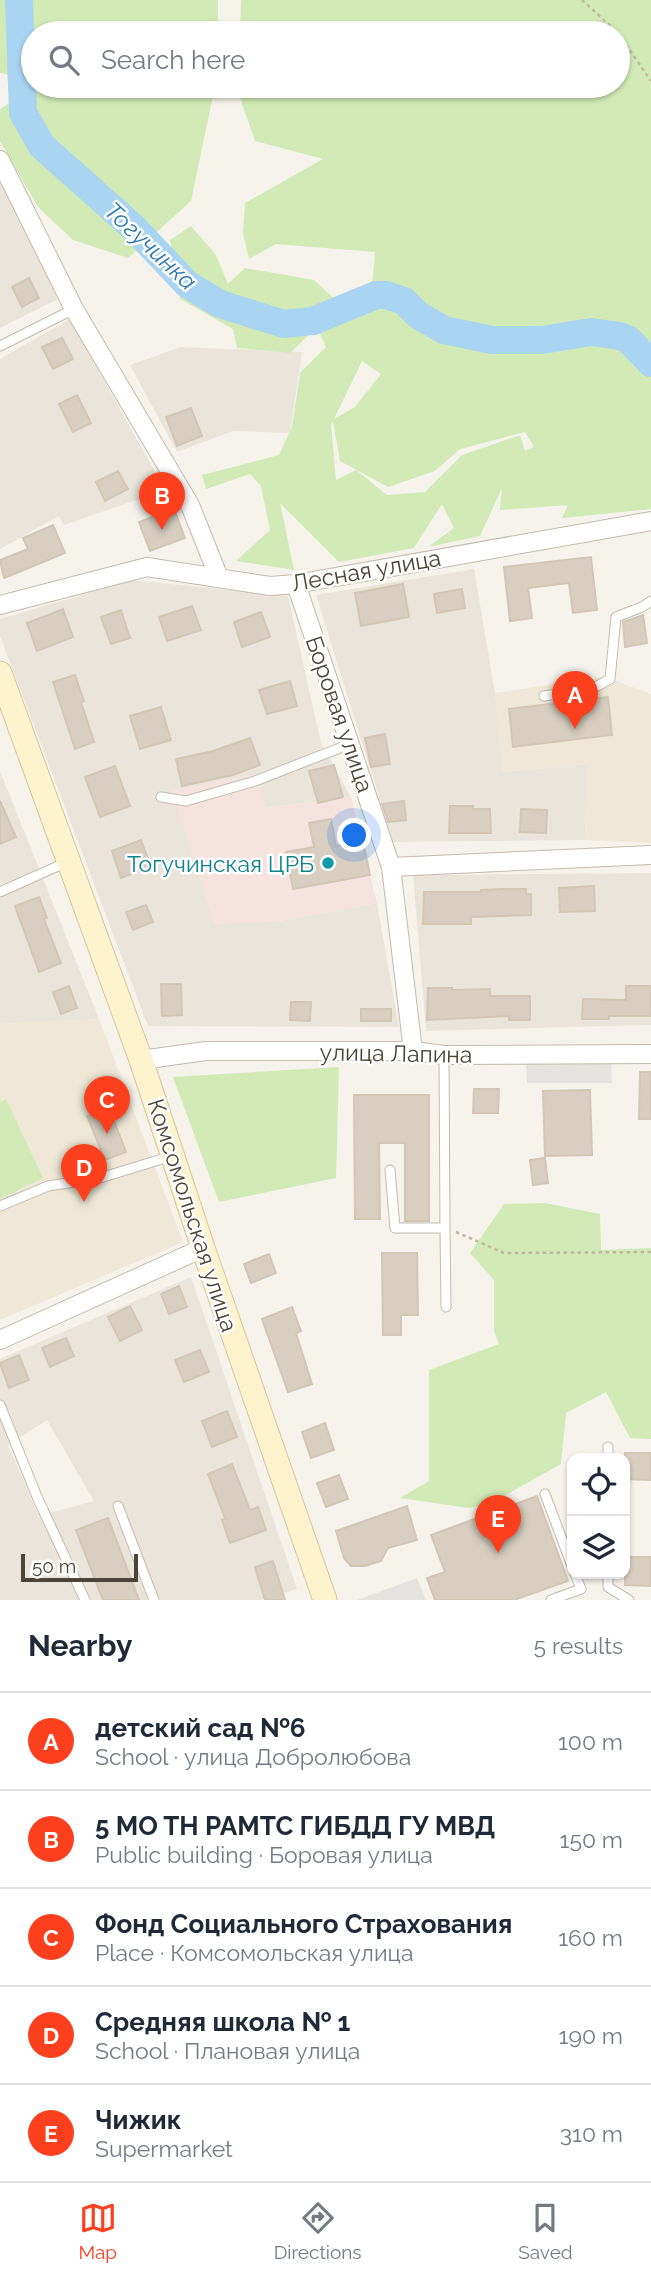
<!DOCTYPE html>
<html lang="en">
<head>
<meta charset="utf-8">
<style>
  body { margin:0; font-family:Raleway,sans-serif; background:#f2f2f3; color:#1f2937 }
  .controls { position:absolute; right:21px; bottom:21px; display:grid; overflow:hidden; border-radius:14px; box-shadow:0 2px 5px #0004 }
  .controls button { width:63px; height:63px; display:grid; place-items:center; padding:0; border:0; border-bottom:2px solid #e0e1e3; background:#fff; color:#1f2937; font:35px sans-serif }
  .scale { position:absolute; left:21px; bottom:18px; width:117px; box-sizing:border-box; padding-left:7px; border:4px solid #4b4439; border-top:0; font-size:19px; line-height:24px; white-space:nowrap; color:#4b4439; -webkit-text-stroke:5px #fff; paint-order:stroke }
  .you { position:absolute; left:355px; top:836px; width:24px; height:24px; margin:-18px; border:5px solid #fff; border-radius:50%; background:#1a73e8; box-shadow:0 0 0 10px #1a73e833 }
  .badge { display:grid; place-items:center; width:46px; height:46px; border-radius:50%; background:#fc3f1d; color:#fff; font-size:23px; font-weight:700 }
  .pin { position:absolute; translate:-50% -58px; filter:drop-shadow(0 2px 4px #0008) }
  .pin::after { content:''; position:absolute; top:37px; width:24px; height:21px; background:inherit; clip-path:polygon(0 0,100% 0,50% 100%) }
  .list { margin:0; padding:0; list-style:none }
  h2 { display:flex; justify-content:space-between; align-items:center; height:91px; margin:0; padding:0 28px; font-size:30px }
  h2 small { font-size:23px; font-weight:400; color:#747a83 }
  .list li { display:grid; grid-template-columns:46px 1fr auto; gap:21px; align-items:center; box-sizing:border-box; height:98px; padding:0 28px; border-top:2px solid #e0e1e3 }
  .list b { display:block; font-size:26px; white-space:nowrap }
  .list p { margin:0; font-size:23px; white-space:nowrap; color:#747a83 }
  .list em { font-size:23px; font-style:normal; color:#747a83 }
  .icon { flex:none; width:38px; height:38px; fill:none; stroke:currentColor; stroke-width:2; stroke-linecap:round; stroke-linejoin:round }
  .map { position:relative; flex:none; width:651px; height:1600px; overflow:hidden }
  .search { position:absolute; background:#fff; box-shadow:0 2px 5px #0004; left:21px; right:21px; top:21px; height:77px; display:flex; align-items:center; gap:18px; box-sizing:border-box; padding:0 24px; border-radius:38px; color:#747a83; font-size:26px }
  .sheet { height:581px; background:#fff }
  nav { display:flex; justify-content:space-around; align-items:center; box-sizing:border-box; height:98px; border-top:2px solid #e0e1e3; background:#fff; font-size:19px; color:#747a83 }
  nav a { display:grid; justify-items:center; gap:4px }
  nav .on { color:#fc3f1d }
  .map>svg:first-child { display:block }
  .residential { fill:#eae5da; fill-rule:evenodd }
  .education { fill:#efe8d6 }
  .medical { fill:#f6e3e0 }
  .green { fill:#d2eab5; fill-rule:evenodd }
  .parking { fill:#e5e3e0 }
  .lines { fill:none; stroke-linecap:round; stroke-linejoin:round }
  .river { stroke:#a9d4f2; stroke-width:28 }
  .building { fill:#d8cfc1; stroke:#d3c7b4; stroke-width:2 }
  .lane-casing { stroke:#c2bbae; stroke-width:11 }
  .street-casing { stroke:#c2bbae; stroke-width:20 }
  .secondary-casing { stroke:#d6c79b; stroke-width:25 }
  .path { stroke:#c4b79f; stroke-width:2.5; stroke-dasharray:3.5 3.5; stroke-linecap:butt }
  .lane { stroke:#fff; stroke-width:9 }
  .street { stroke:#fff; stroke-width:18 }
  .secondary { stroke:#fff3cd; stroke-width:23 }
  .culture-dot { fill:#0f9aa8; stroke:#fff; stroke-width:2.5 }
  .labels { text-anchor:middle; dominant-baseline:central; stroke-width:5; stroke-linejoin:round; paint-order:stroke }
  .street-label { font-size:23px; fill:#4b4439; stroke:#fff }
  .culture-label { font-size:23px; fill:#0d838f; stroke:#fff; text-anchor:end }
  .water-label { font-size:24px; font-style:italic; fill:#2e7ab2; stroke:#fff }
</style>
</head>
<body>
<div class="map">
<svg width="651" height="1600" viewBox="0 0 651 1600">
  <rect width="100%" height="100%" fill="#f6f3ec"/>
  <path class="residential" d="M0,182l58,117 -58,29z
    M70,319l95,171 -101,35 -5,-9 -59,33v-190z
    M181,347l121,5 -12,81 -57,-2 -56,21 -47,-87z
    M474,569l21,124 8,79 84,-8 -2,76 -192,2 -77,-247z
    M132,580l156,16 33,147 30,54 -86,11 -8,-34 -85,17 107,130 98,-18 22,124 -251,-1 -148,-390v-17z
    M0,771l36,90 63,158 -99,5z
    M651,873v152l-225,6 -13,-156z
    M191,1277l106,312 -37,11h-260v-241zM47,1420l47,81 -55,15 -31,-71z"/>
  <path class="education" d="M605,677l46,17v149l-66,-3 2,-76 -84,8 -8,-79z
    M99,1019l84,223 -183,78v-296z"/>
  <path class="medical" d="M257,774l9,34 85,-11 26,106 -98,18 -65,3 -42,-134z"/>
  <path class="green" d="M0,0h218v33h-185v53h182l-24,115 -63,57 -55,-18 -35,-33 -38,-66v-32l14,-9 -7,-26 -7,-1z
    M241,0h410v509l-89,9 6,-13 -68,5 2,-22 -22,48 -52,11 26,-19 -12,-24 -28,44 -75,14 -59,-59 14,67 -58,-9 34,-31 -9,-44 -11,-12 -44,15 -4,-14 77,-20 13,-28 8,-54 26,-26 -9,-20 -27,26 -53,-5 -4,-19 -53,-30 -10,-59 21,-14 25,29 12,29 17,-16 69,12 24,22 34,-17 3,-33 -99,-8 -27,15 -6,-26 2,-30 78,-44 -68,-18 -17,-49 1,-6h379v-53h-378zM362,361l19,13 -26,33 -21,12zM333,421l7,40 48,26 47,-16 25,-22 65,-17 9,15 -9,4 -5,-16 -58,20 -37,37 -38,3 -31,-25 -20,10 -5,-55z
    M339,1067l-3,111 -117,24 -46,-125z
    M6,1099l37,79 -43,21v-97z
    M545,1203l55,11 1,36 50,-2v191l-21,-1 -24,-46 -40,21 -5,51 -73,41 -20,3 -68,-10 29,-17v-111l70,-26 -5,-13v-51l-24,-27 34,-49z"/>
  <path class="parking" d="M526,1059h85l1,24h-85z
    M417,1578l9,22h-69z"/>
  <g class="lines">
    <path class="river" d="M19,0l4,113 19,33 92,82 53,56 33,20 64,20 29,-3 63,-26h10l18,6 14,14 26,15 48,10h50l49,-8 29,4 9,4 22,23"/>
  </g>
  <path class="building" d="M29,278l10,20 -17,9 -10,-20z
    M62,338l11,21 -20,10 -11,-22z
    M77,395l14,28 -18,9 -14,-28z
    M191,408l11,28 -25,10 -11,-29z
    M118,471l10,18 -23,12 -9,-19z
    M174,509l11,29 -35,13 -11,-29z
    M53,525l12,28 -61,25 -4,-18 28,-11 -5,-11z
    M591,557l6,53 -24,3 -4,-30 -41,5 4,30 -22,3 -6,-54z
    M403,584l6,33 -48,9 -6,-33z
    M462,589l3,19 -28,5 -3,-19z
    M192,606l9,24 -34,11 -8,-24z
    M63,609l10,28 -36,14 -10,-28z
    M121,610l9,28 -19,6 -10,-27z
    M261,612l9,25 -28,10 -8,-25z
    M643,615l4,28 -22,4 -2,-25z
    M75,675l9,26 -3,1 13,40 -19,7 -22,-67z
    M290,681l7,25 -30,8 -8,-24z
    M608,697l4,38 -99,12 -4,-38z
    M161,707l10,33 -31,9 -10,-33z
    M385,734l5,30 -19,3 -6,-29z
    M250,738l10,27 -27,10 -51,11 -6,-27 37,-8z
    M334,765l9,32 -25,6 -9,-32z
    M115,766l15,40 -30,11 -15,-40z
    M0,801l16,36 -16,7z
    M404,801l2,19 -18,2 -6,-18z
    M450,806h23v3h17l1,24h-42z
    M521,809l26,1 -1,23 -26,-1z
    M331,819l5,27 27,-5 7,34 -77,14 -7,-37 28,-5 -5,-24z
    M141,840l10,27 -30,11 -9,-27z
    M594,886l1,25 -35,1 -1,-24z
    M503,889h23v5h5v21l-60,2v7h-48l1,-32h57v-2z
    M39,897l8,21 -3,1 17,44 -22,9 -24,-66z
    M146,905l7,17 -20,8 -7,-18z
    M161,984h20l1,31 -20,1z
    M69,986l8,22 -16,6 -8,-22z
    M626,986h25v30h-42v3h-27l1,-20 43,1z
    M428,988h24v2l38,-1v7h40v24h-21v-4l-82,4z
    M291,1002h20l-1,19 -20,-1z
    M361,1009h30v12h-30z
    M640,1072h11v47h-12z
    M474,1089h25l-1,24h-25z
    M590,1090l2,65 -47,1 -2,-65z
    M354,1095h75v126h-24v-78h-26l1,76h-25z
    M109,1108l17,44 -21,8 -18,-44z
    M545,1158l3,25 -15,2 -3,-25z
    M382,1253h35l1,62h-17v20h-18z
    M269,1254l7,19 -25,10 -7,-19z
    M179,1286l8,21 -18,7 -8,-20z
    M130,1306l12,24 -22,11 -12,-24z
    M292,1307l9,24 -5,2 16,51 -24,8 -26,-73z
    M66,1338l8,18 -24,11 -8,-19z
    M200,1350l9,22 -25,10 -9,-22z
    M19,1355l10,25 -20,8 -9,-25z
    M227,1411l10,26 -25,10 -10,-26z
    M325,1423l9,27 -23,8 -9,-26z
    M625,1453h26v27l-26,-1z
    M232,1464l18,46 8,-3 8,23 -36,13 -8,-23 3,-2 -17,-44z
    M339,1475l9,24 -22,8 -9,-24z
    M537,1496l31,85 -54,19h-79l-8,-22 18,-6 -14,-37z
    M407,1506l10,34 -29,8 -7,13 -16,5h-14l-7,-8 -8,-27z
    M108,1518l31,82h-36l-27,-70z
    M625,1557h26v29l-26,-1z
    M273,1561l12,39h-20l-10,-33z"/>
  <g class="lines">
    <defs>
      <path id="lane" d="M0,346l74,-37
        M544,696l48,-7 18,-10 6,-62 26,-10 9,-6
        M161,797l25,4 69,-20 95,-37
        M0,892l67,-30
        M390,1170l5,58h50l-1,-173
        M0,1206l48,-20 52,-8 72,-22
        M445,1228l1,79
        M0,1405l38,94 47,101
        M608,1447v11
        M545,1494l27,72
        M118,1506l36,94
        M608,1574v13l21,13
        M551,1600l30,-11 -6,-15"/>
      <path id="street" d="M0,160l74,149 116,196 29,73
        M296,584l95,283 22,184
        M0,605l147,-38 123,19 26,-2 355,-63
        M391,867l260,-12
        M141,1060l65,-9h207l31,4 207,-1
        M0,1340l203,-92"/>
      <path id="secondary" d="M0,673l141,387 62,188 122,352"/>
    </defs>
    <use href="#lane" class="lane-casing"/>
    <use href="#street" class="street-casing"/>
    <use href="#secondary" class="secondary-casing"/>
    <path class="path" d="M582,0l36,33
      M618,33l33,48
      M456,1232l48,21 147,-1"/>
    <use href="#lane" class="lane"/>
    <use href="#street" class="street"/>
    <use href="#secondary" class="secondary"/>
  </g>
  <circle class="culture-dot" cx="328" cy="863" r="7"/>
  <g class="labels">
    <g class="street-label">
      <text transform="translate(366 570) rotate(-10)">Лесная улица</text>
      <text transform="translate(340 714) rotate(71)">Боровая улица</text>
      <text transform="translate(396 1053) rotate(1)">улица Лапина</text>
      <text transform="translate(193 1215) rotate(72)">Комсомольская улица</text>
    </g>
    <g class="culture-label">
      <text x="314" y="863">Тогучинская ЦРБ</text>
    </g>
    <g class="water-label">
      <text transform="translate(151 246) rotate(43)">Тогучинка</text>
    </g>
  </g>
</svg>
<div class="controls">
<button><svg class="icon" aria-label="locate" viewBox="0 0 24 24"><circle cx="12" cy="12" r="6"/><path d="M12 2v4M12 18v4M2 12h4M18 12h4"/></svg></button>
<button><svg class="icon" aria-label="layers" viewBox="0 0 24 24"><path d="M12 4l9 5-9 5-9-5zM3 14l9 5 9-5"/></svg></button>
</div>
<div class="scale">50 m</div>
<div class="you"></div>
<div class="pin badge" style="left:575px;top:729px">A</div>
<div class="pin badge" style="left:162px;top:530px">B</div>
<div class="pin badge" style="left:107px;top:1134px">C</div>
<div class="pin badge" style="left:84px;top:1202px">D</div>
<div class="pin badge" style="left:498px;top:1553px">E</div>
<div class="search"><svg class="icon" aria-label="search" viewBox="0 0 24 24"><circle cx="10" cy="10" r="6"/><path d="M15 15l6 6"/></svg>Search here</div>
</div>
<section class="sheet">
<h2>Nearby<small>5 results</small></h2>
<ul class="list">
<li><span class="badge">A</span><div><b>детский сад №6</b><p>School · улица Добролюбова</p></div><em>100 m</em></li>
<li><span class="badge">B</span><div><b>5 МО ТН РАМТС ГИБДД ГУ МВД</b><p>Public building · Боровая улица</p></div><em>150 m</em></li>
<li><span class="badge">C</span><div><b>Фонд Социального Страхования</b><p>Place · Комсомольская улица</p></div><em>160 m</em></li>
<li><span class="badge">D</span><div><b>Средняя школа № 1</b><p>School · Плановая улица</p></div><em>190 m</em></li>
<li><span class="badge">E</span><div><b>Чижик</b><p>Supermarket</p></div><em>310 m</em></li>
</ul>
</section>
<nav>
<a class="on"><svg class="icon" aria-label="map" viewBox="0 0 24 24"><path d="M3 6l6-2 6 2 6-2v14l-6 2-6-2-6 2zM9 4v14M15 6v14"/></svg>Map</a>
<a><svg class="icon" aria-label="directions" viewBox="0 0 24 24"><path d="M12 3l9 9-9 9-9-9zM9 14v-3h6M13 9l2 2-2 2"/></svg>Directions</a>
<a><svg class="icon" aria-label="saved" viewBox="0 0 24 24"><path d="M7 4h10v16l-5-4-5 4z"/></svg>Saved</a>
</nav>
</body>
</html>
